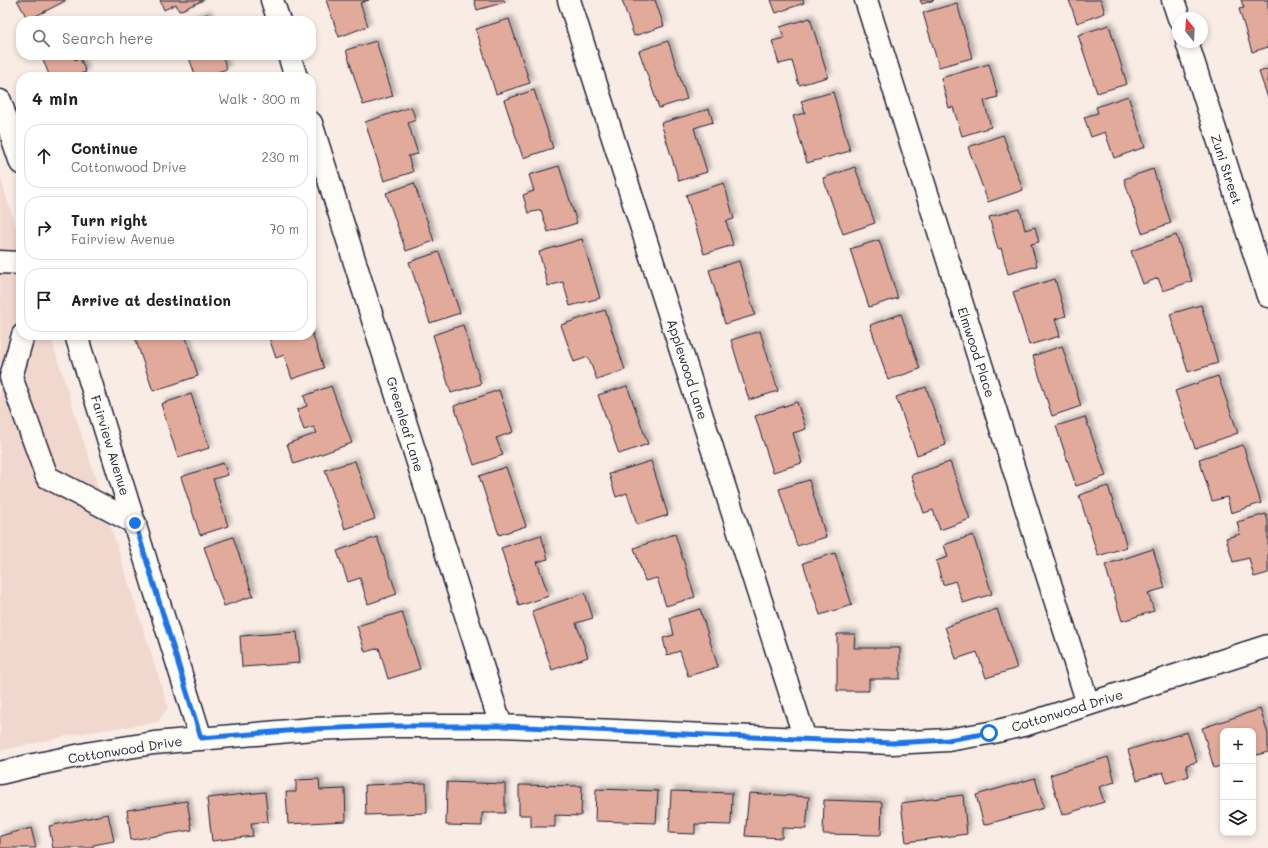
<!DOCTYPE html>
<html lang="en">
<head>
<meta charset="utf-8">
<style>
  body { margin:0; font-family:Mali,sans-serif; background:#f6f6f6; color:#202124 }
  .controls { position:absolute; right:12px; bottom:12px; display:grid; overflow:hidden; border-radius:8px; box-shadow:0 2px 6px #0003 }
  .controls button { width:36px; height:36px; display:grid; place-items:center; padding:0; border:0; border-bottom:1px solid #e0e0e0; background:#fff; color:#202124; font:20px sans-serif }
  .compass { position:absolute; left:1172px; top:12px; width:36px; height:36px; border-radius:50%; background:#fff; box-shadow:0 2px 6px #0003; rotate:342deg }
  .stop { position:absolute; width:12px; height:12px; margin:-9px; border:3px solid #1a73e8; border-radius:50%; background:#fff }
  .stop.end { background:#1a73e8; border-color:#fff; box-shadow:0 1px 4px #0008 }
  .list { margin:0; padding:0; list-style:none }
  h2 { display:flex; justify-content:space-between; align-items:center; height:52px; margin:0; padding:0 16px; font-size:17px }
  h2 small { font-size:13px; font-weight:400; color:#757577 }
  .list li { display:grid; grid-template-columns:26px 1fr auto; gap:12px; align-items:center; box-sizing:border-box; height:64px; margin:0 8px 8px; padding:0 8px; border:1px solid #e0e0e0; border-radius:16px }
  .list b { display:block; font-size:15px; white-space:nowrap }
  .list p { margin:0; font-size:13px; white-space:nowrap; color:#757577 }
  .list em { font-size:13px; font-style:normal; color:#757577 }
  .icon { flex:none; width:22px; height:22px; fill:none; stroke:currentColor; stroke-width:2; stroke-linecap:round; stroke-linejoin:round }
  .map { position:relative; flex:none; width:1268px; height:848px; overflow:hidden }
  .search { position:absolute; background:#fff; box-shadow:0 2px 6px #0003; left:16px; top:16px; width:300px; height:44px; display:flex; align-items:center; gap:10px; box-sizing:border-box; padding:0 14px; border-radius:16px; color:#757577; font-size:15px }
  .panel { position:absolute; background:#fff; box-shadow:0 2px 6px #0003; left:16px; top:72px; width:300px; height:268px; border-radius:16px }
  .map>svg:first-child { display:block }
  .built { fill:#f1d8cf }
  .building { fill:#e2aa9b; stroke:#22223b; filter:url(#shadow) }
  .lines { fill:none; stroke-linecap:round; stroke-linejoin:round }
  .minor-casing { stroke:#22223b; stroke-width:25 }
  .minor { stroke:#fdfcf7; stroke-width:22 }
  .route { stroke:#1a73e8; stroke-width:5 }
  .labels { text-anchor:middle; dominant-baseline:central; stroke-width:3; stroke-linejoin:round; paint-order:stroke }
  .street-label { font-size:13px; fill:#22223b; stroke:#fdfcf7 }
</style>
</head>
<body>
<div class="map">
<svg width="1268" height="848" viewBox="0 0 1268 848">
  <defs>
    <filter id="shadow"><feDropShadow dx="3.5" dy="-3.5" stdDeviation="2" flood-color="#0004"/></filter>
  </defs>
  <rect width="100%" height="100%" fill="#f8ece5"/>
  <filter id="ink" filterUnits="userSpaceOnUse"><feTurbulence type="fractalNoise" baseFrequency=".025" numOctaves="2"/><feDisplacementMap in="SourceGraphic" scale="8" xChannelSelector="R" yChannelSelector="G"/><feConvolveMatrix kernelMatrix="1 2 1 2 8 2 1 2 1" color-interpolation-filters="sRGB"/></filter>
  <g filter="url(#ink)">
    <path class="built" d="M0,177l21,66v92h29l118,372 -10,15 -82,12 -76,17z"/>
    <path class="building" d="M17,0h48v1l-37,19z
      M160,0h44l-25,11 -3,-7 -12,6z
      M326,0h43l-9,3 8,23 -29,11z
      M474,0h30l1,2 -28,8z
      M622,0h33l9,26 -30,10z
      M771,0h32l1,3 -28,10z
      M920,0h14l-12,4z
      M1069,0h32l4,13 -28,10z
      M1241,0h27v47l-16,5 -13,-43 5,-1z
      M957,3l15,55 -33,9 -16,-54z
      M208,14l2,7h-23z
      M810,18l18,59 -29,8 -7,-24 -13,3 -7,-23 12,-3 -4,-11z
      M509,19l21,64 -34,11 -20,-65z
      M1109,25l18,59 -30,9 -19,-58z
      M376,41l17,55 -30,9 -17,-55z
      M668,41l19,58 -28,9 -20,-57z
      M41,55h31l3,5 5,-2 6,14 -6,2 1,3h-31z
      M188,55h34l5,14 -25,8h-6z
      M989,64l9,33 -14,4 7,26 -29,9 -9,-29 -4,1 -8,-30z
      M1268,69v29l-9,-26z
      M534,90l19,58 -30,10 -19,-58z
      M833,92l17,59 -43,12 -14,-47 12,-3 -4,-12z
      M1128,96l17,51 -31,11 -9,-26 -14,5 -7,-20 14,-4 -2,-6z
      M411,107l5,13 -8,3 10,31 -10,2 5,16 -29,9 -19,-59z
      M709,109l4,13 -19,6 13,44 -28,9 -18,-58z
      M1003,135l20,55 -35,12 -20,-55z
      M559,166l18,57 -29,9 -7,-22 -13,3 -5,-18 11,-4 -5,-16z
      M855,167l20,56 -32,11 -20,-56z
      M1153,169l18,54 -29,10 -18,-54z
      M414,183l20,58 -28,10 -20,-58z
      M724,183l10,36 -8,2 7,24 -29,9 -18,-59z
      M1020,209l5,21 10,-3 4,15 -8,2 6,22 -29,8 -7,-26 -3,1 -9,-32z
      M1176,235l16,46 -29,10 -5,-13 -15,6 -12,-33z
      M582,239l18,59 -30,8 -7,-24 -15,4 -9,-34z
      M879,240l19,58 -29,9 -19,-58z
      M439,252l21,61 -30,10 -21,-61z
      M739,261l16,54 -30,9 -16,-54z
      M1055,279l11,37 -11,3 5,17 -31,9 -16,-53z
      M1201,305l17,58 -30,9 -18,-58z
      M605,310l20,60 -28,10 -9,-23 -14,5 -13,-37z
      M901,314l19,55 -32,11 -18,-55z
      M463,325l18,59 -30,9 -18,-58z
      M311,330l13,38 -32,11 -8,-24 -8,3 -8,-23h43z
      M760,331l18,60 -29,9 -18,-60z
      M134,335h51l13,41 -45,15z
      M1062,346l19,60 -29,10 -19,-60z
      M1218,376l20,57 -43,15 -20,-57z
      M331,386l21,57 -58,21 -7,-20 30,-11 -3,-6 -10,3 -7,-20 10,-4 -3,-10z
      M627,386l21,58 -29,10 -21,-59z
      M926,387l20,58 -29,10 -21,-58z
      M499,390l14,42 -17,6 7,17 -29,10 -20,-59z
      M191,394l18,54 -31,10 -17,-54z
      M797,402l9,27 -13,4 9,30 -29,9 -18,-56z
      M1085,417l21,59 -30,10 -20,-60z
      M1243,445l18,58 -30,10 -4,-16 -15,4 -13,-42z
      M355,461l20,58 -30,10 -20,-59z
      M651,461l17,54 -31,10 -10,-32 -11,4 -7,-23z
      M950,462l20,57 -30,11 -7,-20 -9,3 -13,-38z
      M223,463l5,12 -15,4 15,47 -28,9 -19,-58z
      M506,467l20,59 -27,9 -20,-59z
      M809,480l17,57 -29,9 -18,-57z
      M1108,486l19,61 -29,9 -19,-61z
      M1266,514l2,8v51l-14,4 -5,-19 -16,4 -7,-24 14,-4 -3,-12z
      M675,534l20,63 -29,9 -9,-28 -12,3 -11,-33z
      M541,535l7,24 -11,3 12,34 -30,10 -18,-58z
      M973,535l19,59 -29,9 -8,-22 -12,4 -7,-24 12,-4 -4,-12z
      M233,537l20,59 -29,10 -20,-59z
      M377,537l20,57 -29,10 -8,-26 -12,4 -11,-31z
      M1153,549l12,39 -17,5 6,18 -32,10 -17,-56z
      M835,553l17,52 -32,10 -17,-52z
      M585,593l8,25 -17,5 12,34 -36,13 -20,-59z
      M700,609l18,58 -30,9 -8,-25 -13,4 -4,-17 11,-3 -4,-17z
      M997,609l20,59 -31,10 -9,-26 -21,7 -11,-32z
      M402,612l18,57 -32,10 -9,-31 -14,4 -8,-26z
      M297,632l3,31 -58,4 -2,-31z
      M837,634h18l-1,14h46v31h-31v12h-32z
      M1260,709l8,25v18l-15,4v-25h-30v34l-9,3 -12,-40z
      M1187,732l10,30 -11,3 3,11 -22,7 -4,-11 -26,8 -9,-30z
      M1108,757l7,25 -16,5 5,15 -42,13 -12,-40z
      M1035,778l9,30 -60,17 -8,-30z
      M319,779l1,11 25,-1 1,32 -58,3 -2,-32h10v-12z
      M447,782l58,2v29h-23v13l-36,-1z
      M426,783l1,30 -61,2 -1,-30z
      M519,785l63,1 -1,30 -26,-1v12h-24v-12h-12z
      M596,789l62,2 -2,32 -61,-2z
      M671,791l61,2 -1,32 -36,-1v10l-26,-1z
      M265,792l3,30 -17,1 2,13 -41,5 -5,-43z
      M749,793l60,4 -3,32 -24,-1v10l-37,-2z
      M963,795l4,39 -61,8 -5,-39z
      M824,800l58,2 -1,33 -58,-1z
      M187,801l5,29 -61,10 -4,-30z
      M108,814l6,27 -21,4v3h-40l-4,-22z
      M31,828l5,20h-36v-12z"/>
    <g class="lines">
      <defs>
        <path id="minor" d="M272,0l7,21
          M569,0l236,739
          M866,0l222,704
          M1173,0l6,18
          M1187,42l81,254
          M289,55l7,22
          M0,101l21,62
          M311,123l190,603
          M0,262l21,1
          M23,335l-12,42 36,100 88,46
          M76,335l125,404
          M0,773l29,-7 62,-13 63,-10 158,-14 82,-3h107l391,17 56,-3 41,-7 38,-9 241,-78"/>
      </defs>
      <use href="#minor" class="minor-casing"/>
      <use href="#minor" class="minor"/>
    </g>
  </g>
  <g class="lines" filter="url(#ink)">
    <path class="route" d="M135,523l66,215 111,-9 82,-3h107l391,17 56,-3 41,-7"/>
  </g>
  <g class="labels">
    <g class="street-label">
      <text transform="translate(1227 169) rotate(72)">Zuni Street</text>
      <text transform="translate(977 352) rotate(72)">Elmwood Place</text>
      <text transform="translate(688 369) rotate(72)">Applewood Lane</text>
      <text transform="translate(406 424) rotate(73)">Greenleaf Lane</text>
      <text transform="translate(111 445) rotate(73)">Fairview Avenue</text>
      <text transform="translate(1067 710) rotate(-17)">Cottonwood Drive</text>
      <text transform="translate(125 749) rotate(-9)">Cottonwood Drive</text>
    </g>
  </g>
</svg>
<div class="controls">
<button>+</button>
<button>−</button>
<button><svg class="icon" aria-label="layers" viewBox="0 0 24 24"><path d="M12 4l9 5-9 5-9-5zM3 14l9 5 9-5"/></svg></button>
</div>
<svg class="compass" viewBox="-18 -18 36 36"><path d="M0-13l5 13h-10z" fill="#e53935"/><path d="M0 13l5-13h-10z" fill="#757577"/></svg>
<div class="stop" style="left:989px;top:733px"></div>
<div class="stop end" style="left:135px;top:523px"></div>
<div class="search"><svg class="icon" aria-label="search" viewBox="0 0 24 24"><circle cx="10" cy="10" r="6"/><path d="M15 15l6 6"/></svg>Search here</div>
<section class="panel">
<h2>4 min<small>Walk · 300 m</small></h2>
<ul class="list">
<li><svg class="icon" aria-label="ahead" viewBox="0 0 24 24"><path d="M12 20V5M6 11l6-6 6 6"/></svg><div><b>Continue</b><p>Cottonwood Drive</p></div><em>230 m</em></li>
<li><svg class="icon" aria-label="right" viewBox="0 0 24 24"><path d="M7 20v-9h11M14 6l5 5-5 5"/></svg><div><b>Turn right</b><p>Fairview Avenue</p></div><em>70 m</em></li>
<li><svg class="icon" aria-label="arrive" viewBox="0 0 24 24"><path d="M6 21V4h12l-3 4 3 4H6"/></svg><div><b>Arrive at destination</b></div></li>
</ul>
</section>
</div>
</body>
</html>
